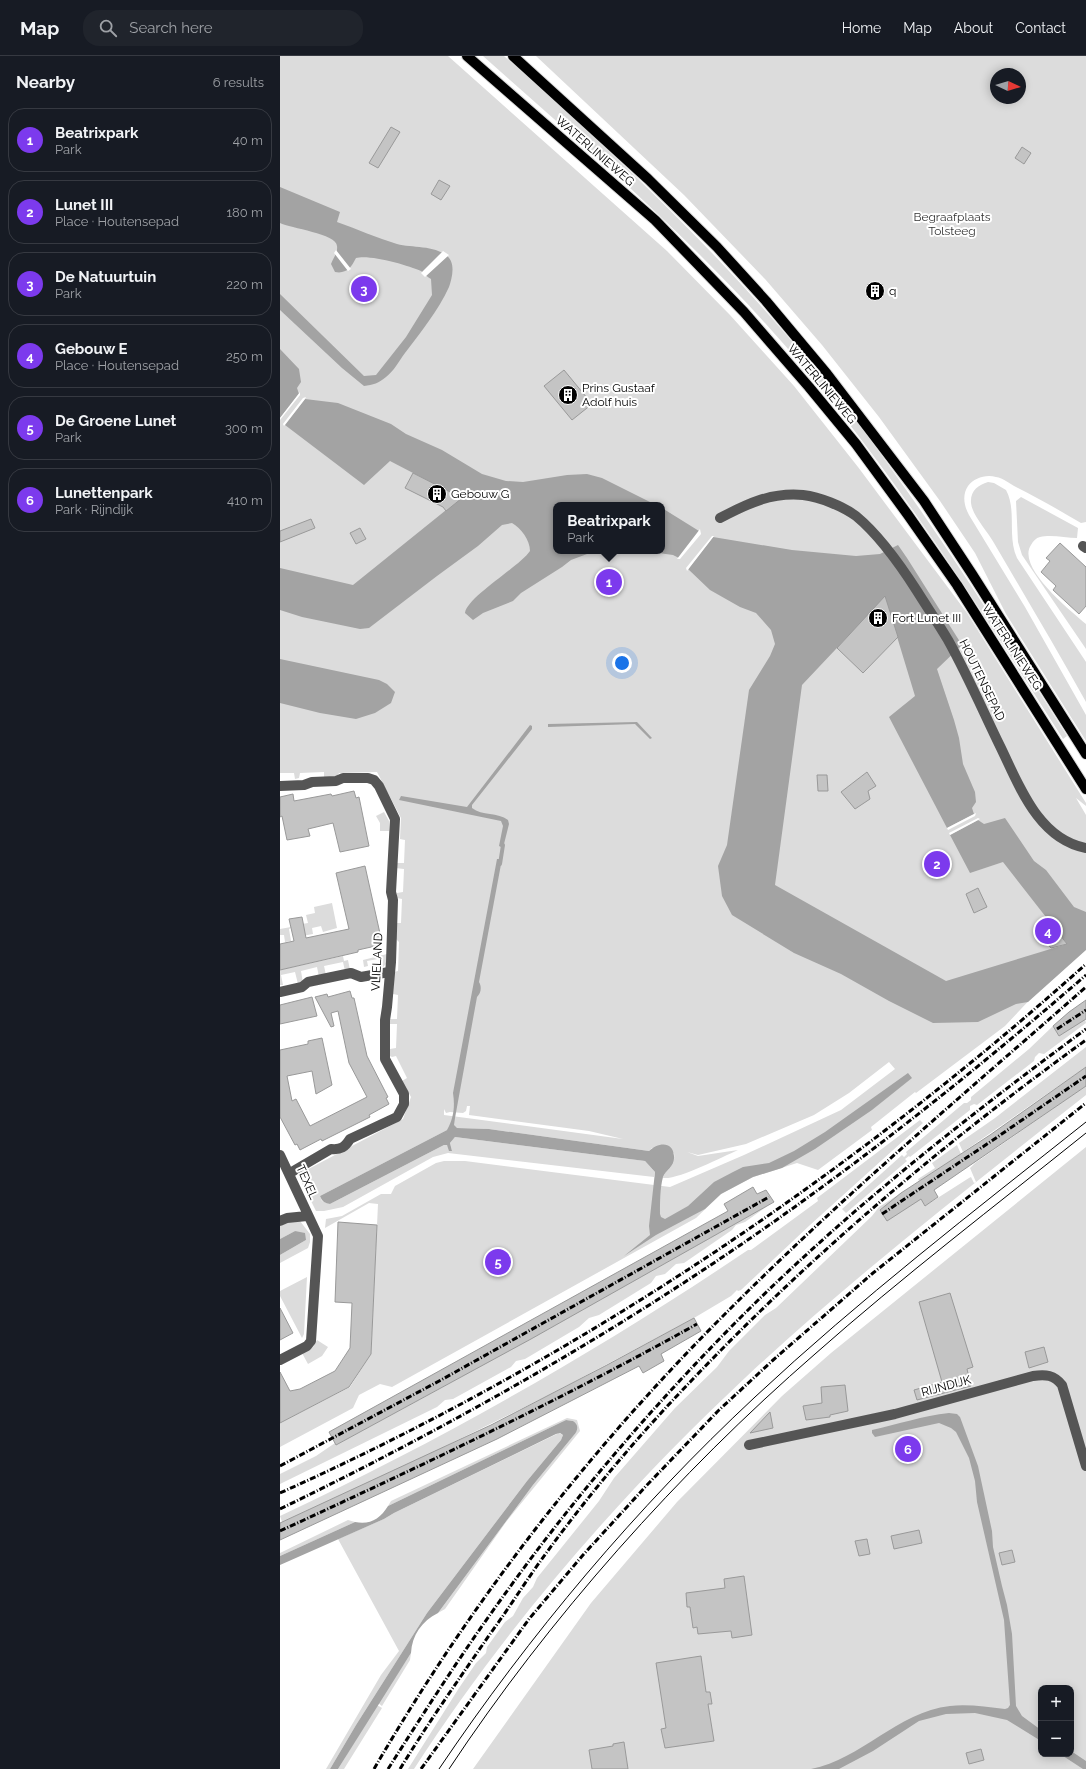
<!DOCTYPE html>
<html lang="en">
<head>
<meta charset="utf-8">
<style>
  body { margin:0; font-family:Raleway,sans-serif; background:#20242c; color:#f1f3f6 }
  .controls { position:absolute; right:12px; bottom:12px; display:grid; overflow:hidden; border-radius:8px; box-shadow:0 2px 10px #0003 }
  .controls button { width:36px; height:36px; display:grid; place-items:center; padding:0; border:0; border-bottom:1px solid #363941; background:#171b24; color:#f1f3f6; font:20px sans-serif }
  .compass { position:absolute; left:710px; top:12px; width:36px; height:36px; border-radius:50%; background:#171b24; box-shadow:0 2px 10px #0003; rotate:94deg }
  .you { position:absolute; left:342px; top:607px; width:14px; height:14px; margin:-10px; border:3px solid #fff; border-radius:50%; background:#1a73e8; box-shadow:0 0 0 6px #1a73e833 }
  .badge { display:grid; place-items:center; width:26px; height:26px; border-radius:50%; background:#7c3aed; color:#fff; font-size:13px; font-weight:700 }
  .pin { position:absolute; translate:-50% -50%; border:2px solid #fff; box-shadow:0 1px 4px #0006 }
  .popup { position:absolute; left:273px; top:446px; width:112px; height:52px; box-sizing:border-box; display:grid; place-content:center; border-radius:8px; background:#171b24; filter:drop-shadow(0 1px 3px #0005); font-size:13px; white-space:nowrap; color:#9ea1a6 }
  .popup b { font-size:15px; color:#f1f3f6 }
  .popup::after { content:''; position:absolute; left:50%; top:100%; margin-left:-8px; border:8px solid transparent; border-top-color:#171b24 }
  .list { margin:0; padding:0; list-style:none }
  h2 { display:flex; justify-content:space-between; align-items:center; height:52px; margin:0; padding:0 16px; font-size:17px }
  h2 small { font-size:13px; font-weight:400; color:#9ea1a6 }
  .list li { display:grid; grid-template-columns:26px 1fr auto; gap:12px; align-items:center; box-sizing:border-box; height:64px; margin:0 8px 8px; padding:0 8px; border:1px solid #363941; border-radius:16px }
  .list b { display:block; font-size:15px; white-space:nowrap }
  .list p { margin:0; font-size:13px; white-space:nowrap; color:#9ea1a6 }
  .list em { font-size:13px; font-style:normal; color:#9ea1a6 }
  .icon { flex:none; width:22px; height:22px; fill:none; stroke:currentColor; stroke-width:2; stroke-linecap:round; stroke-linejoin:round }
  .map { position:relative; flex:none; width:806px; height:1713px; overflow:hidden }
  header { display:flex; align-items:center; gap:24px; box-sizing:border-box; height:56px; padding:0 20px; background:#171b24; border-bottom:1px solid #363941 }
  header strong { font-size:19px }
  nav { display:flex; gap:22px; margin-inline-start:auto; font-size:14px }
  .search { width:280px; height:36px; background:#20242c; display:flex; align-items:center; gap:10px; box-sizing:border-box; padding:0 14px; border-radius:16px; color:#9ea1a6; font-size:15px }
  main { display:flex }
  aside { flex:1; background:#171b24 }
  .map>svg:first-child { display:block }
  .green { fill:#dcdcdc; fill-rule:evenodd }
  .water { fill:#a3a3a3 }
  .pier { fill:#fff }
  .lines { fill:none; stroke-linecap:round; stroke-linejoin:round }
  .stream { stroke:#a3a3a3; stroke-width:4 }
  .building { fill:#c4c4c4; stroke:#999 }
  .major-casing { stroke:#dbdbdb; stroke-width:12 }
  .minor { stroke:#555; stroke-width:10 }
  .major { stroke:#000; stroke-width:10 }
  .tram { stroke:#000; stroke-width:1 }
  .rail { stroke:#000; stroke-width:3; stroke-dasharray:6 2 1 2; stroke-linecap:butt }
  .labels { text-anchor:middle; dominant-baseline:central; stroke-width:4; stroke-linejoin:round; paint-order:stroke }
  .street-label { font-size:12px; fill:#000; stroke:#fff }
  .park-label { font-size:12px; fill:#333; stroke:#fff }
  .poi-label { font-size:12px; fill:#000; stroke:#fff; text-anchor:start }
</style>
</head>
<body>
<header>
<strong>Map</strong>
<div class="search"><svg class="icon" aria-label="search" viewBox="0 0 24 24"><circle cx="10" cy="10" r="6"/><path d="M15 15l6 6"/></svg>Search here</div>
<nav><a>Home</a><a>Map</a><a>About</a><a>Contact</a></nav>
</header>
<main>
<aside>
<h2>Nearby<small>6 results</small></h2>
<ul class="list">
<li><span class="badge">1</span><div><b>Beatrixpark</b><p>Park</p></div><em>40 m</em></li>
<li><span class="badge">2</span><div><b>Lunet III</b><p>Place · Houtensepad</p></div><em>180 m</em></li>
<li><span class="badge">3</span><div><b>De Natuurtuin</b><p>Park</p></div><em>220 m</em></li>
<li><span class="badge">4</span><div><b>Gebouw E</b><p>Place · Houtensepad</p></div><em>250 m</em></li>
<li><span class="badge">5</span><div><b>De Groene Lunet</b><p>Park</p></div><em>300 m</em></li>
<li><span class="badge">6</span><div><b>Lunettenpark</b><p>Park · Rijndijk</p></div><em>410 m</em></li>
</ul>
</aside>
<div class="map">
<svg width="806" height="1713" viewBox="0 0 806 1713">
  <rect width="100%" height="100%" fill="#fff"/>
  <path class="green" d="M0,0h168l219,195 63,64 64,71 64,81 109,146 119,190v3l-10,-8 10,17v125l-81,86 -89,67 -1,-1 -44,35 1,3 -54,40 -21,-7 -44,14 -32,17 -25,24 -304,169 -12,-3 -21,11 -6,13 -73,39v-24l70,-36 21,-33 7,-150 -9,-1 -44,25 1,-9 16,-3 39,-22h10l4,-8 41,-23 8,-2h21l205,26 74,-32 97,-45 54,-41 -6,-7 -40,31 -35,22 -68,29 -48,11 -11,-3 11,4 40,-6c-16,7 -60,30 -75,28 2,-9 13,-10 11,-25l-22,-5 -3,3 -160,-22 -32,-1 -10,2 -127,66 2,5 8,3 114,-59h3l5,6 -2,-8 5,-6 190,24 10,11 -1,5 -206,-24 -15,4 -90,50 -19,4h-8l-18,-36 1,-1 104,-55 8,-22 -9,-16 5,-3 -11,-22 -4,1 -2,-1v-7l6,-1 1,-24h-9l1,-5h8l1,-24 -5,-1 1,-22 4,-1 1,-29 -4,-4 2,-15h4l1,-24 -5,-1v-5l6,-1 1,-23 -9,-1 1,-5h8l1,-23 -5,-1 1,-21 -24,-46 -38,1 -3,5 -12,-1v-5l-24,1 -1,5 -4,1 -1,-6h-14zM276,449h106v46h-106zM187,1050h3l-1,9 120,16 34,8 -179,-24v-6l2,4 4,-1 13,1 3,-2z
    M203,0h21c98,87 194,176 279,275 109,125 196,266 284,405l-4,3c-92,-145 -183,-289 -298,-416 -87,-96 -185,-181 -282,-267z
    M256,0h550v466l-5,1c-22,-13 -43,-25 -65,-36 -6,-3 -13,-9 -20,-10 -10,-3 -22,1 -28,9 -6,9 -4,20 1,29l56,92 61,108v26l-80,-127 -31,-61 -35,-52 -61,-84 -57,-72 -57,-66 -81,-84zM716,18h24v24h-24z
    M708,426l6,1 12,7c11,20 1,46 11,68l69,104v40c-30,-54 -61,-106 -92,-159 -6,-11 -22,-28 -23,-40 -1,-12 7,-18 17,-21z
    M741,441l57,31 -1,10c-11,0 -26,-4 -37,-1 -4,1 -7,4 -9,8 -15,22 40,66 55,79v25l-64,-94 -4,-13 -2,-41z
    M104,756l5,9v10h-9v-8l-4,-7z
    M52,847l5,25 -14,4 -2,-6 -9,2 1,6 -11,2 -6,-11 12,-2 -2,-8 9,-2 -1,-6z
    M11,871v1l-2,1 2,12 -6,1 -1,-7h-4v-6z
    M107,898v9l-4,4 -3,1 -2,-9 -11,2 1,5 -4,1 -1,-7z
    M63,900l1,5 4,-1 2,10 -5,1 -2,-9 -19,4 2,9 -7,2 -2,-10 -16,4 2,12 -5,1 -3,-12 -14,3 2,10h-3v-15z
    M805,963l1,4 -42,31 -5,-1 -4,4 -1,4 -57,44 -3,-1 -4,2v4l-60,47 -1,-1 -4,3 2,2 -61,52 -4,-4 60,-54 2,2 3,-3 -1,-2 58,-49h3l4,-3v-3l58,-48 24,-23 6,10z
    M806,991v20l-123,85 -4,-9 36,-25z
    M806,1030v9c-115,91 -233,182 -340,282 -125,117 -239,248 -332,392h-6l51,-81 17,-25 10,-10 1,-6 18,-25 8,-6 10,-18 10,-11 4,-9 62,-77 15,-23 61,-70 42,-41 12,-16 36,-36 11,-7 96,-92 7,-9 22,-14 -21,17 41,-11 4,7 44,-28 2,-1 3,6 2,-1 -6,-14 5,-5z
    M640,1064l3,3 -113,102 -69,65 -3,1 -1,-1 -6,6 -37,22 -145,77 -148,73 -119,54 -2,-6c164,-77 318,-165 468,-266h3l67,-49 -1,-3z
    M677,1089l4,9 -42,27 -1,-2 17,-11 -3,-5z
    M806,1091v622h-613l118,-166 86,-101 105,-106 49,-43zM761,1632h30v66h-30z
    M489,1149l-24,17 -9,3 -4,5 -48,33 -8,1 -11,10 -9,2 -5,7 -52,32 -10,3 -10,9 -54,32 -9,2 -5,6 -58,32 -8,1 -8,7 -157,77v-10l36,-18 19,-13 1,2 109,-59z
    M20,1165l10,13v8l-2,6 -28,15v-8l26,-15 -11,-9 -15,8v-13l10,-4z
    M27,1221l-3,57 -2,4 -22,-42v-5z
    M37,1284l11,7 -6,9 -14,8 -6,-11 11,-6z
    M287,1362l10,2 3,11 -74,91 -61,87 -7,4 95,-128 41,-50 3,-8 -4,-6 -7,-1 -178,86 3,-5z
    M279,1377l4,2 -2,5 -34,41 -100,132 -71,112 -26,44h-4l55,-94 18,-24 -61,-112 46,-20 10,-6z
    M68,1464l7,2 -75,34v-3z
    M131,1597l-1,7 -28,46 -4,-3z
    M97,1649l5,3 -38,61h-6z"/>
  <path class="water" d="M0,131l60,25 -3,10c20,7 40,16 60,22 15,4 37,1 50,12 9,7 5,22 2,31 -11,24 -29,46 -44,66 -6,8 -11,18 -19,24 -7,6 -13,8 -22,9l-22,-18 -62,-58v-16l84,82 12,-1 30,-38 26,-42 -1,-16c-4,-2 -7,-6 -10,-8 -13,-6 -52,-17 -65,-13 -5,10 -10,16 -21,14l-4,-8c2,-6 7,-11 6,-18 0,-12 -47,-18 -57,-23z
    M0,293l19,20 2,13 -4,6 2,6 -19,24z
    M25,343l33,4 53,21 15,10 36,16 40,24 24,7 17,1 44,-7 20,-1 15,4 54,27h-100v46h39l-24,9 -9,7 -41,26 -8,8 -30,12 -10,7 -8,-7c2,-16 54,-46 65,-62 0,-11 -9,-23 -18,-28l-10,2 -24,21 -41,30 -68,52 -9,1 -58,-12 -22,-7v-42l73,17 108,-87 -71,-37 -26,24 -79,-60z
    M382,452l37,23v2l-20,25 -6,-3 -29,-4h18z
    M433,481l79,13 64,6 24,-2 18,-9 9,13 55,87 -25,24 17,51 5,18 4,26 12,28 1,10 -4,6 2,6 -27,14 -58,-111 26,-21 -30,-99 -83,88 -27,200 171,96 121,-37 -64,-82 -33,11 -20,-38 28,-15 6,4 21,-6 29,43 12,9 28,37 12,5v38l-58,52 -12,2 -38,18 -45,1 -44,-22 -48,-27 -47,-21 -62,-38 -10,-19 -4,-30 9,-21 22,-155 21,-34 5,-12 -4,-14 -15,-17 -16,-6 -30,-17 -22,-21z
    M0,603l99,21 8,4 8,8 -4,11 -16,10 -19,6 -36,-6 -40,-10z
    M357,666l15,16 -2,1 -15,-15 -87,3v-3z
    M250,669l2,1v3l-60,76v3c10,8 26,4 36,12l1,4 -6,24 -4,-2 4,-20 -2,-5 -102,-21 2,-4 66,11z
    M217,803h5l-23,123c3,5 2,11 -2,15l-22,121 -1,7 3,3 32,1 160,22c8,-8 24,-11 25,5 1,11 -8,13 -11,21 -3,11 -3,25 -3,37l1,3 4,2 23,-13 26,-24 19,-10 10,-5 26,-4 25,-12 31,-19 83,-59 4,5 -40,32 -57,39 -33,19 -29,9 -32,17 -16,15 -49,26 -32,21 26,-21 -1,-9 6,-54 -10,-11 -190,-24 -5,6 2,8h-3l-2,-6h-3l-114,59c-6,-1 -8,-3 -10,-8l127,-66c7,-12 8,-24 6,-37z
    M15,1175l10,2 1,7 -26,15v-16z
    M669,1357l8,1 3,3 18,49 14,65 1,16 9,39 5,19 5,29 4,72 6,10 19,14v11l-34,-21 -32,-7 -29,1 -27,7 -46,30 -34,18h-28c51,-10 86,-57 139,-63 18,-2 37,1 55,3l3,-1 2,-3 -6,-85 -27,-118 -2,-21 -6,-23 -13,-26 -5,-4 -12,-5 -64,14 -3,-4v-3c26,-6 51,-14 77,-17z
    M286,1364l7,1c6,4 5,9 1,14l-41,50 -95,128c-16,8 -26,22 -27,40l-73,116h-8l26,-44 71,-112 100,-132 34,-41 2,-5 -3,-2 -4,1 -162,79 -10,6 -104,46v-9l75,-34c15,3 25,-3 33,-16z
    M791,1695l15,10v8h-3l-23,-15h11z"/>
  <path class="pier" d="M56,194l15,19 -3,2 -14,-18z
    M163,195l6,4 -24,22 -4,-4z
    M20,336v3l-20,25v-2z
    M26,341l-1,2 -21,27 -1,-2 20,-26z
    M420,473l1,5 -21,25h-3z
    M432,480h2l-27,35 -1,-3z
    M696,757l-1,3 -27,14 -1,-2z
    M698,762l2,1 -30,16 -1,-2z"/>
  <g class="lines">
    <path class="stream" d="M220,808l3,-19"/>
  </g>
  <path class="building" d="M111,71l9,5 -22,36 -9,-5z
    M742,91l9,6 -7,11 -9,-6z
    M159,124l11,6 -9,14 -10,-6z
    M284,314l28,34 -20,16 -28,-34z
    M133,417l49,25 -16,13 -3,-4 -38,-19z
    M31,463l4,9 -35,14v-11z
    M80,472l6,11 -10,5 -6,-11z
    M780,487l26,24v39l-7,8 -26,-24 3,-4 -15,-14 9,-11 -4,-3z
    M605,540l13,41 -35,36 -26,-25z
    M587,716l9,14 -8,5 2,8 -15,10 -14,-17z
    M537,719h10l1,16h-10z
    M74,735l2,7 3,-1 10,49 -29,6 -7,-29 -25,6 2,7 -23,4 -5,-24 -2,1v-20l13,-3 1,7 37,-7 1,2z
    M85,810l16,72 -2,1 1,6 -22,5v2l-78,18v-26l14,-3 -5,-22 13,-2 4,21 43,-9 -13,-56z
    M698,832l9,19 -13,6 -8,-19z
    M777,875l10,13 -16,4 -6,-7z
    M70,935l2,7h2l13,58 21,41 -2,1 3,6 -20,11 1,2 -48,24 -1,-2 -21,11 -3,-6 -2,1 -15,-28v-67l28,-6v-3l14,-3 10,47 -16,9 -4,-23 -25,5 5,25 4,-2 14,27 57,-29 -18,-34 -11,-52 -7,2 3,13 -3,1 -16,-30 12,-3 1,3z
    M32,941l5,19 -37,8v-19z
    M806,944v19l-27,17 -6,-10 16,-14z
    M806,1011v19l-152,104 4,7 -13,9 -4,-7 -34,22 -7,-11 21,-17 89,-58z
    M473,1131l4,7 9,-4 8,12 -243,137 -195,106 -7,-13 399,-221 -4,-7z
    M58,1166l39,3 -6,129 -22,33 -69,36v-51l10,19 10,-2 35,-18 15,-23 2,-45 -17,-1z
    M670,1237l23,74 -6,2 4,17 -54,14 -3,-10 28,-8 -23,-80z
    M0,1252l13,25 -13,7z
    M414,1262l7,13 -40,23 3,7 -21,12 -4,-7 -142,73 -217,101v-17l211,-98 116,-60z
    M764,1291l4,15 -19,6 -4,-16z
    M565,1329l3,26 -18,4v2l-24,3 -3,-14 19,-3 -1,-16z
    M490,1356l3,16 -23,5z
    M639,1474l3,13 -28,6 -3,-13z
    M587,1483l3,15 -11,2 -4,-15z
    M732,1494l3,12 -13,3 -3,-12z
    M464,1520l8,59 -20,3 -1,-7 -33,3 -1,-7 -4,1 -3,-21h-3l-1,-14 39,-5 -1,-9z
    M421,1600l5,36h4l2,12h-4l6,37 -49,7 -4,-19 5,-1 -10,-65z
    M344,1686l4,27h-36l-3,-19 24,-4v-2z
    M701,1693l3,11 -15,4 -3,-11z"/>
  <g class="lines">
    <defs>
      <path id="major" d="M187,0l188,164 89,92 65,75 47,57 52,71 49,70 129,204
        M233,0l135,123 69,68 49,54 61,73 97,127 48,73 114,180"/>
    </defs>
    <use href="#major" class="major-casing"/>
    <path class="minor" d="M440,462c27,-14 51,-26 83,-23 17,2 39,11 53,21 23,19 45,50 61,75 10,16 21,32 31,49 19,34 35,71 52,106 19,39 38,93 86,102
      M803,490l3,2
      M0,730l24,-1 8,-3 24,-1 7,-3h25l6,2 5,6 16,33 -4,73 2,8 -2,62 -4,45 -2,13v39l19,35v10l-7,13 -47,22c-5,8 -9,11 -19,10l-41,24
      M0,936l22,-5 6,-5 43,-9 10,4 28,-5
      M0,1099l38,81 -7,105 -4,5 -27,14
      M0,1165l7,-3 20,-2
      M469,1389l146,-31 138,-38c13,-2 21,-1 29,9l24,81"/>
    <use href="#major" class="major"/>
    <path class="tram" d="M159,1713c91,-135 197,-261 316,-372 105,-98 219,-186 331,-275
      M169,1713c100,-151 229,-296 366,-415 87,-77 180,-148 271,-221"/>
    <path class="rail" d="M777,973l29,-19
      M602,1158l111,-74 93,-64
      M0,1410l161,-86 328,-183
      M0,1437c294,-132 566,-314 806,-529
      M0,1453c163,-79 323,-169 472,-272 117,-81 227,-169 334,-262
      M0,1475c141,-65 281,-131 417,-207
      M94,1713c95,-164 214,-318 348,-452 115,-116 241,-222 364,-330
      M108,1713c37,-58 74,-116 114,-171 70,-98 149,-190 233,-275 108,-109 228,-203 351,-294
      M120,1713c28,-46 59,-90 90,-135 17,-23 32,-47 49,-71 46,-64 98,-126 153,-183 120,-126 253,-238 394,-340
      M141,1713l108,-150 54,-64 64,-70 71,-74 54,-50 101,-88 213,-170"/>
  </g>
  <defs>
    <symbol id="building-disc" viewBox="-11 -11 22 22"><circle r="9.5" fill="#000" stroke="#fff"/><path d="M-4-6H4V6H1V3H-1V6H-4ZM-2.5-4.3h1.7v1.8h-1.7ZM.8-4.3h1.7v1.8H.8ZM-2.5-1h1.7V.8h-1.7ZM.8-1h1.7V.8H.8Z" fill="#fff"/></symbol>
  </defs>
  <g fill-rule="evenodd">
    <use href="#building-disc" x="584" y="224" width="22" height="22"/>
    <use href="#building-disc" x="277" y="328" width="22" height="22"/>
    <use href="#building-disc" x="146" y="427" width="22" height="22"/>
    <use href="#building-disc" x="587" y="551" width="22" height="22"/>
  </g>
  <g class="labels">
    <g class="street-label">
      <text transform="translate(315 95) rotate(41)">WATERLINIEWEG</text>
      <text transform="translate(542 328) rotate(50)">WATERLINIEWEG</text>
      <text transform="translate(732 591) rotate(57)">WATERLINIEWEG</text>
      <text transform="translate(702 624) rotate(64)">HOUTENSEPAD</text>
      <text transform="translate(97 906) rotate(-87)">VLIELAND</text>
      <text transform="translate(27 1126) rotate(66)">TEXEL</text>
      <text transform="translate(666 1330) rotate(-15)">RIJNDIJK</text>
    </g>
    <g class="park-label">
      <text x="672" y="161">Begraafplaats<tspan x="672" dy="14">Tolsteeg</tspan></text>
    </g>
    <g class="poi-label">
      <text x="609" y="235">q</text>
      <text x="302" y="332">Prins Gustaaf<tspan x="302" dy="14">Adolf huis</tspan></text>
      <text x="171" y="438">Gebouw G</text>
      <text x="612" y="562">Fort Lunet III</text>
    </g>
  </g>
</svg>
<div class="controls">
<button>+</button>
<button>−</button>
</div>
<svg class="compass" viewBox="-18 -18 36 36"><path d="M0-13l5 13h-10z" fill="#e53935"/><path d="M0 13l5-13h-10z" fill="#9ea1a6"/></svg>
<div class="you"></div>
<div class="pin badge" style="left:329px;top:526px">1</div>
<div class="popup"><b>Beatrixpark</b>Park</div>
<div class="pin badge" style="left:657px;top:808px">2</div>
<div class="pin badge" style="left:84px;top:233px">3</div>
<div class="pin badge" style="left:768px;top:875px">4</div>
<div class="pin badge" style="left:218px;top:1206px">5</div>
<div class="pin badge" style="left:628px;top:1393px">6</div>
</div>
</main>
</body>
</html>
